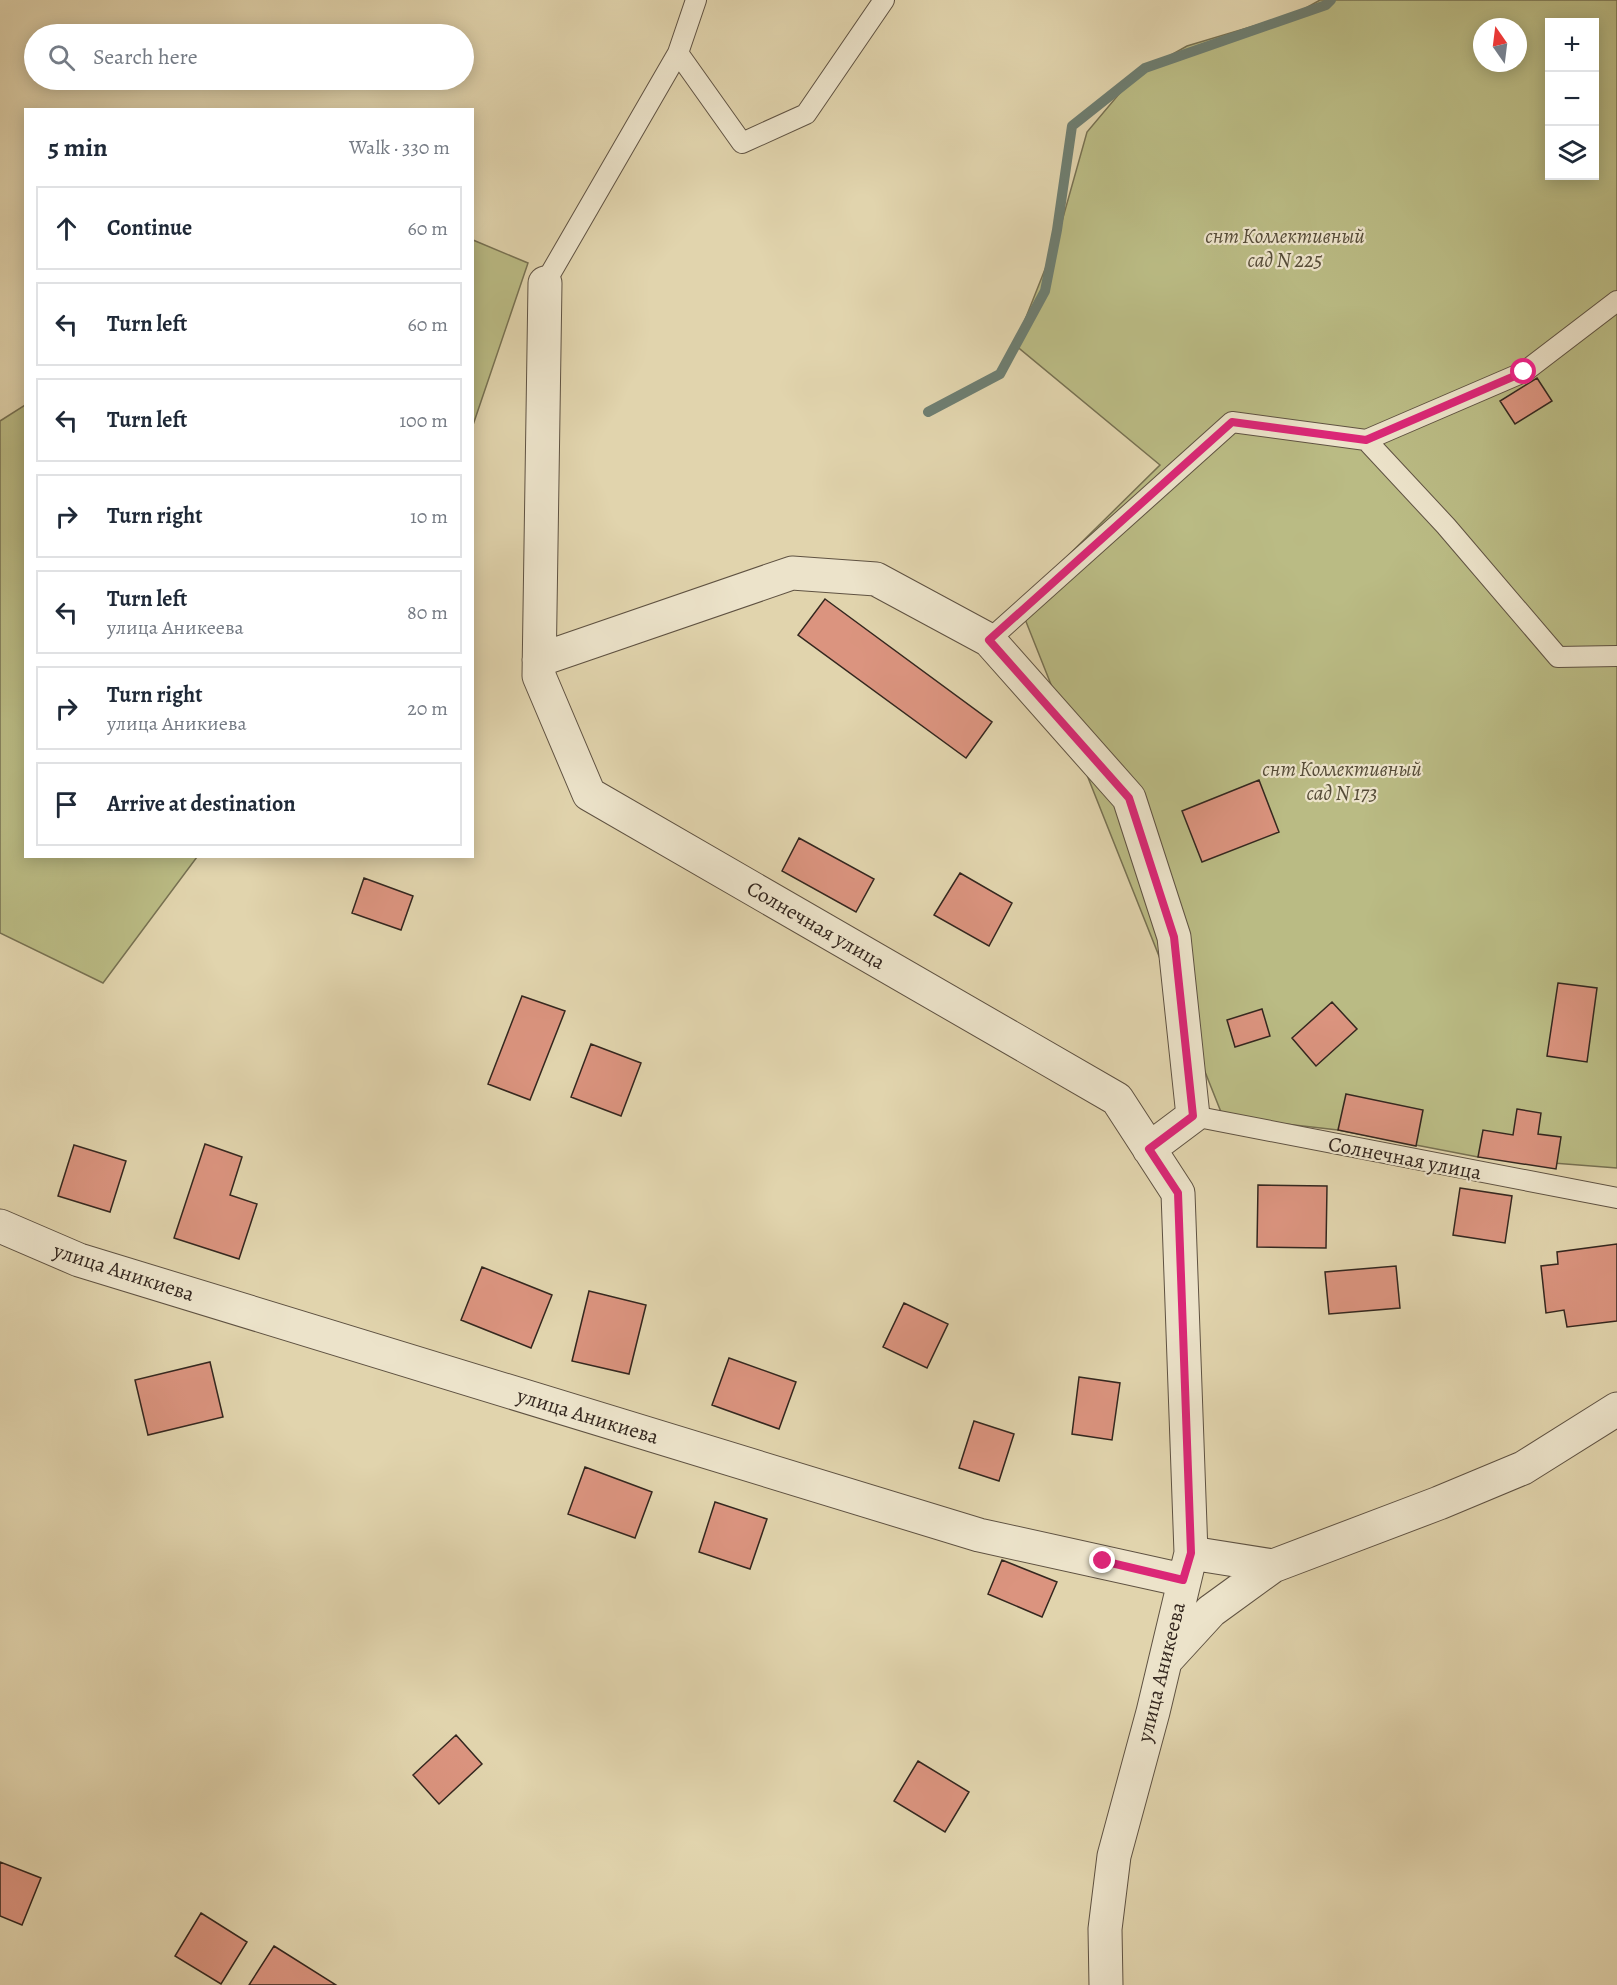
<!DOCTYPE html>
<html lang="en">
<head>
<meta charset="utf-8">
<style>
  body { margin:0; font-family:Alegreya,serif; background:#f6f6f7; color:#1f2937 }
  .controls { position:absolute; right:18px; top:18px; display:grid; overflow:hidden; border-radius:0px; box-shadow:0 3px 15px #0003 }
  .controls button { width:54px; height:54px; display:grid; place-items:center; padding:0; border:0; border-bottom:2px solid #e0e1e3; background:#fff; color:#1f2937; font:30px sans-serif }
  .compass { position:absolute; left:1473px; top:18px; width:54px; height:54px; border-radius:50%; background:#fff; box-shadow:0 3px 15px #0003; rotate:346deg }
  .stop { position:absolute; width:18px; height:18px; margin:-14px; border:4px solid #db2777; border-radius:50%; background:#fff }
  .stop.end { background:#db2777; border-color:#fff; box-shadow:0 2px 6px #0008 }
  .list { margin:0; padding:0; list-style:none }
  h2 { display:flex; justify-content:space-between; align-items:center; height:78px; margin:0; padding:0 24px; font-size:26px }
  h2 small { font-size:20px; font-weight:400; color:#747a83 }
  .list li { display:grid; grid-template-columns:39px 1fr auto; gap:18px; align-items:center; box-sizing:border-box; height:84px; margin:0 12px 12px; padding:0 12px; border:2px solid #e0e1e3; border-radius:0px }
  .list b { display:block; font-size:22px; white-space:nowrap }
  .list p { margin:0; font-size:20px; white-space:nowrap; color:#747a83 }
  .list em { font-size:20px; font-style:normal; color:#747a83 }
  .icon { flex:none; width:33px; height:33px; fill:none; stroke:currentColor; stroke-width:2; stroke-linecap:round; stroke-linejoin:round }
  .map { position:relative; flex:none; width:1617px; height:1985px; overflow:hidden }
  .search { position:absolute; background:#fff; box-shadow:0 3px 15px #0003; left:24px; top:24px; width:450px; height:66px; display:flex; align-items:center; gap:15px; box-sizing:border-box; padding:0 21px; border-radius:33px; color:#747a83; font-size:22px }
  .panel { position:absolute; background:#fff; box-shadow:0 3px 15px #0003; left:24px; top:108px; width:450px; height:750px; border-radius:0px }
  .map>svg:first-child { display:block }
  .green { fill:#babb84; stroke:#777152; stroke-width:1.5; fill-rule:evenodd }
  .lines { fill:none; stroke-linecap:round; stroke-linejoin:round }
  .stream { stroke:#6e7e71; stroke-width:10 }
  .building { fill:#db947f; stroke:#34271f; stroke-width:1.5 }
  .service-casing { stroke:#5f5242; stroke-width:22 }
  .minor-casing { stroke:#5f5242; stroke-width:35 }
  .service { stroke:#ece3ca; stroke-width:20 }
  .minor { stroke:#ece3ca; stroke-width:33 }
  .route { stroke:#db2777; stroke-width:8 }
  .labels { text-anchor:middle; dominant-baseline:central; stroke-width:4.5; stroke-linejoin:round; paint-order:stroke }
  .park-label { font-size:21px; font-style:italic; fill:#564c38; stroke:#ece3ca }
  .street-label { font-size:21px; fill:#34271f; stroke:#ece3ca }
</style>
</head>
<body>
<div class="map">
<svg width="1617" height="1985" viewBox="0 0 1617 1985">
  <rect width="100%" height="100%" fill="#e1d4ad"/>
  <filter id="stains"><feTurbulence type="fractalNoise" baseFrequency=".00333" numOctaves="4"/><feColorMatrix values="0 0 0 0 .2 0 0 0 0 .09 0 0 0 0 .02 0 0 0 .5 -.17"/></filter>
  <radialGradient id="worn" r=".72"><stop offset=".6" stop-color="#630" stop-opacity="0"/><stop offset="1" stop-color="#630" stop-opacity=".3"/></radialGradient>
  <path class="green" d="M1320,0h297v1168l-139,-11 -140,-27 -115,-13 -204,-513 141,-139 -145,-120 42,-106 30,-107 48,-57 52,-29 110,-33zM1550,22h44v154h-44zM1482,27h36v36h-36z
    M473,240l55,23 -55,162z
    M25,405l1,451 171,1 -94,126 -103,-50v-512z"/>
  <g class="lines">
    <path class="stream" d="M928,412l72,-38 45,-83 12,-61 15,-104 73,-58 181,-63 5,-5"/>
  </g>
  <path class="building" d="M1537,378l15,23 -37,23 -15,-23z
    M825,599l167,123 -26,36 -168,-123z
    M1259,780l20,52 -77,30 -20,-51z
    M799,838l75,41 -18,33 -74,-41z
    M960,873l52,30 -23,43 -55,-31z
    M364,878l49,18 -12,34 -49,-17z
    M1558,983l39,5 -10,74 -40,-6z
    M522,996l43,15 -35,89 -42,-16z
    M1332,1002l25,27 -41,37 -24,-28z
    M1262,1009l8,27 -35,11 -8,-27z
    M591,1044l50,19 -20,53 -50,-19z
    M1346,1094l77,16 -7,36 -78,-16z
    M1517,1109l24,4 -3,21 23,3 -5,32 -78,-12 5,-27 30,5z
    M205,1144l37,13 -12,38 27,9 -18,55 -65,-21z
    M74,1145l52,16 -16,51 -52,-16z
    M1258,1185l69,1 -1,62 -69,-1z
    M1460,1188l52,8 -7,47 -52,-8z
    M1617,1244v77l-50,6 -3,-17 -18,3 -5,-47 17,-2 -1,-12z
    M1396,1266l4,42 -71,6 -4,-42z
    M482,1267l70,28 -21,53 -70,-28z
    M589,1291l57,14 -17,69 -57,-13z
    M904,1303l44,21 -21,44 -44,-21z
    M729,1358l67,24 -17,47 -67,-24z
    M210,1362l13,55 -75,18 -13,-55z
    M1079,1377l41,6 -8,57 -40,-6z
    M974,1421l40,13 -15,47 -40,-13z
    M585,1467l67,25 -17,46 -67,-24z
    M715,1502l52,17 -17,50 -51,-17z
    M1002,1560l55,22 -15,35 -54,-23z
    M456,1735l26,29 -43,40 -26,-29z
    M918,1761l51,31 -24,40 -51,-31z
    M0,1862l41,16 -19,47 -22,-9z
    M201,1913l46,29 -26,42 -46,-28z
    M274,1946l62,39h-87z"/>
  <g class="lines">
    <defs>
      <path id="service" d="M678,53l64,90 64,-29 78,-114
        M545,283l133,-230 18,-53
        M1366,440l80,86 112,131 59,-1
        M989,640l243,-218 134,18 158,-68 93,-71
        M1193,1116l424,82"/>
      <path id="minor" d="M545,283l-6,393 50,118 528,305 61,94 13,360 -38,159 -39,144 -9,73 1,56
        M539,660l253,-87 84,6 113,61 140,158 45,139 19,179 -44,33
        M0,1226l79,34 900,275 204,45
        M1191,1553l82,13 166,-63 84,-35 94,-59
        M1167,1659l44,-48 62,-45"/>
    </defs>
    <use href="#service" class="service-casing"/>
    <use href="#minor" class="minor-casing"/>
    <use href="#service" class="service"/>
    <use href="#minor" class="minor"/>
  </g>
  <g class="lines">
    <path class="route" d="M1103,1561l80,19 8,-27 -13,-360 -29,-44 44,-33 -19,-179 -45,-139 -140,-158 243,-218 134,18 158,-68"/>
  </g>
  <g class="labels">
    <g class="park-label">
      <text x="1285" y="236">снт Коллективный<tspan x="1285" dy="24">сад N 225</tspan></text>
      <text x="1342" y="769">снт Коллективный<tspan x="1342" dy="24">сад N 173</tspan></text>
    </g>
    <g class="street-label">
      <text transform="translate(816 925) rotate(30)">Солнечная улица</text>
      <text transform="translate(1405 1158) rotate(11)">Солнечная улица</text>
      <text transform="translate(124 1272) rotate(18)">улица Аникиева</text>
      <text transform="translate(588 1416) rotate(17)">улица Аникиева</text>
      <text transform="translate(1161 1672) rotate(-76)">улица Аникеева</text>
    </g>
  </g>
  <rect width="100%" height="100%" filter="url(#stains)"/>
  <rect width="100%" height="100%" fill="url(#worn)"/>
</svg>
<div class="controls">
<button>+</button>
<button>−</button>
<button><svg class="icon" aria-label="layers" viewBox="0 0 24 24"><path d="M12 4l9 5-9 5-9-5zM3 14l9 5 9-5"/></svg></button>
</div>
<svg class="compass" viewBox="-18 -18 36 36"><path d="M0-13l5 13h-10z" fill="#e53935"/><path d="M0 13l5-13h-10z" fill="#747a83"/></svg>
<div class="stop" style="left:1524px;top:372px"></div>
<div class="stop end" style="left:1103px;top:1561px"></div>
<div class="search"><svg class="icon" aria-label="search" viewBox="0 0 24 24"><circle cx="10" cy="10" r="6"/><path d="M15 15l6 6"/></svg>Search here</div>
<section class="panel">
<h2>5 min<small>Walk · 330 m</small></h2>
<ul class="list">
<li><svg class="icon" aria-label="ahead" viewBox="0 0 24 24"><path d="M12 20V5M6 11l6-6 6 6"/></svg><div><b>Continue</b></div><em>60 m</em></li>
<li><svg class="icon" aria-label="left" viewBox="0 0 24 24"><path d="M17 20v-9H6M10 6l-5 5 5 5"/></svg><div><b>Turn left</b></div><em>60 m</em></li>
<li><svg class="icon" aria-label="left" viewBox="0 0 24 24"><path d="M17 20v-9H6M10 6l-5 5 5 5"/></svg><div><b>Turn left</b></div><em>100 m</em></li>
<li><svg class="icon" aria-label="right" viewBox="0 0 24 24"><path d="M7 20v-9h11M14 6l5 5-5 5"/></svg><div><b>Turn right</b></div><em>10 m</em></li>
<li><svg class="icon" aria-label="left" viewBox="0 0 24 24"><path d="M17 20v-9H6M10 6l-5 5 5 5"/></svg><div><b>Turn left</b><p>улица Аникеева</p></div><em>80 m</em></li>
<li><svg class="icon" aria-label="right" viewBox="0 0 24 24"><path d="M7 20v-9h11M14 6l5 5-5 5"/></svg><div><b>Turn right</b><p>улица Аникиева</p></div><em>20 m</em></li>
<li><svg class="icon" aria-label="arrive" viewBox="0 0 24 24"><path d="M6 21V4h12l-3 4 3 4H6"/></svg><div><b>Arrive at destination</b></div></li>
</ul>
</section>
</div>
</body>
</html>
